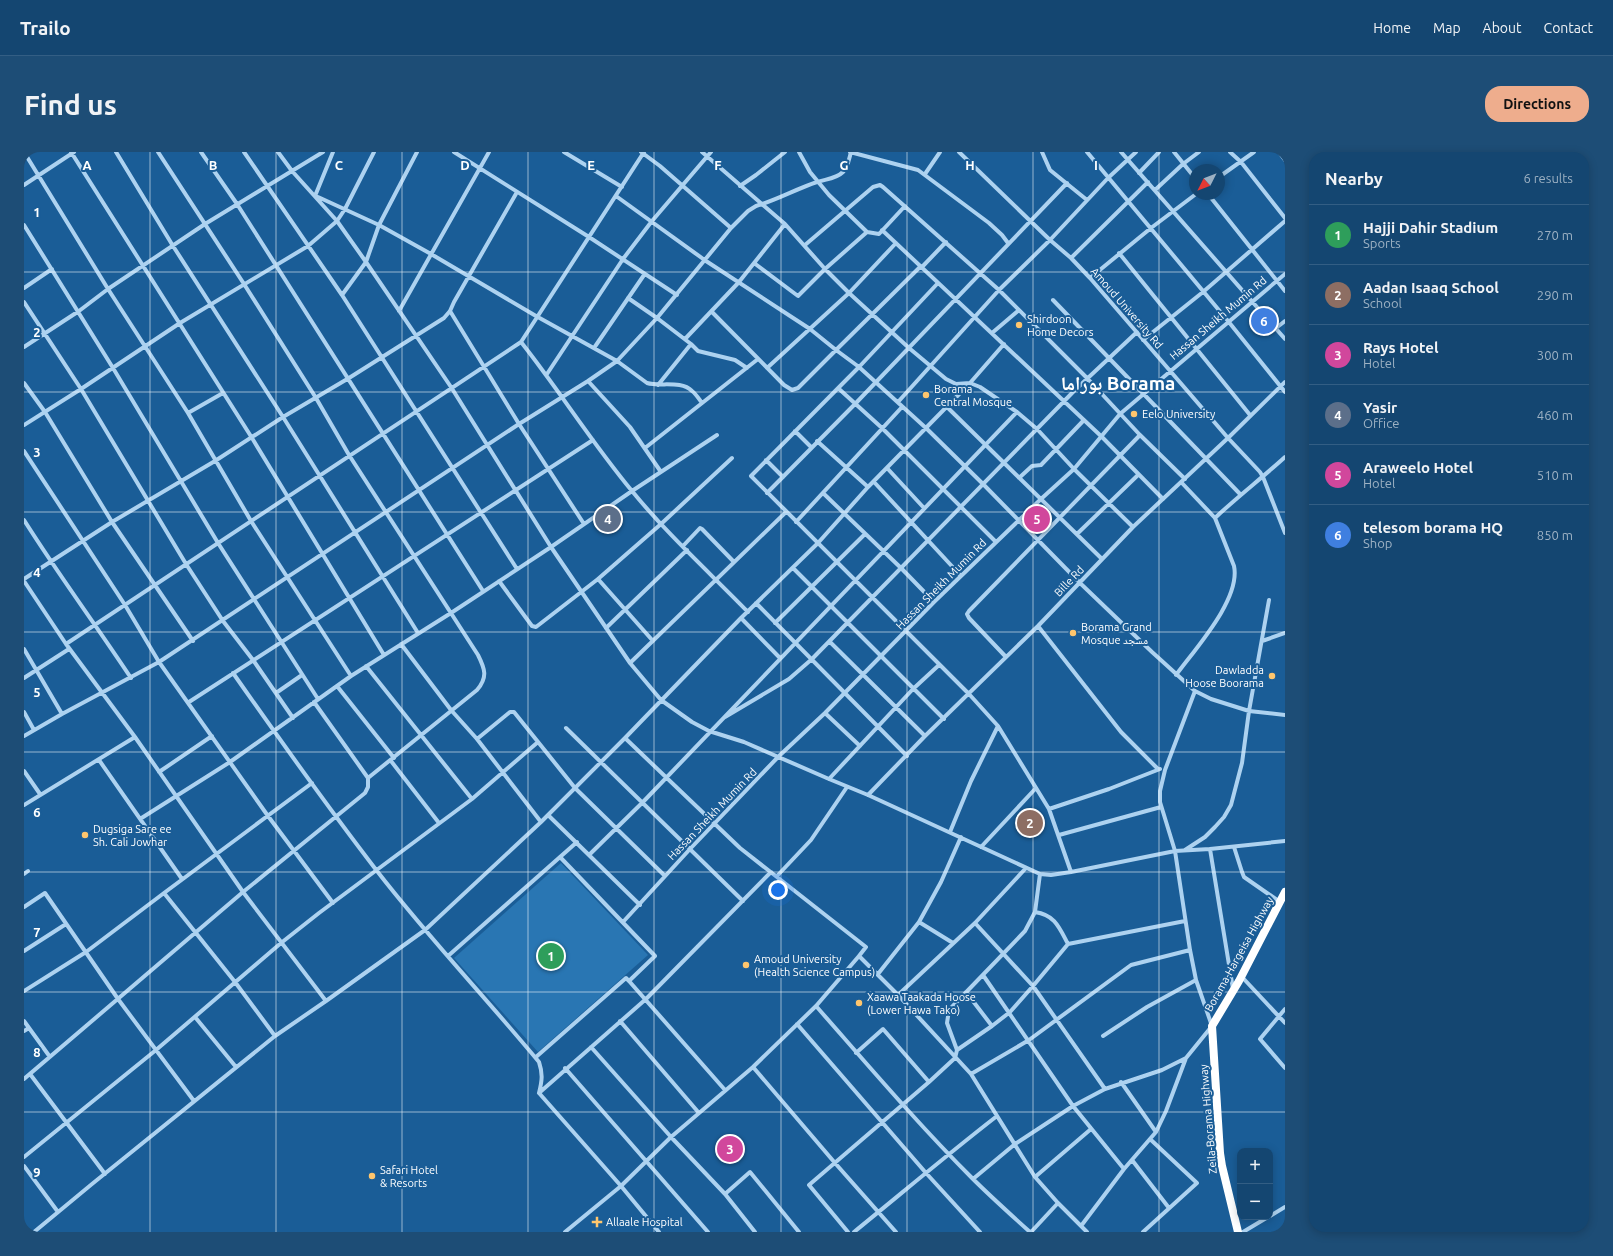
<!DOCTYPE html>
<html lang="en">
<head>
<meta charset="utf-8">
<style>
  body { margin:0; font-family:Ubuntu,"Noto Naskh Arabic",sans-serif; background:#1d4d76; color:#f1f3f6 }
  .controls { position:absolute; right:12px; bottom:12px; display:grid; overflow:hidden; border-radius:8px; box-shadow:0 2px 10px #0003 }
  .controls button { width:36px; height:36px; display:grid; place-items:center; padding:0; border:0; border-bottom:1px solid #335e84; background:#144671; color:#f1f3f6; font:20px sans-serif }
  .compass { position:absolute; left:1165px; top:12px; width:36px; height:36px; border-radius:50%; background:#144671; box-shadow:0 2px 10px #0003; rotate:228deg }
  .you { position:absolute; left:754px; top:738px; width:14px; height:14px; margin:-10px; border:3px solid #fff; border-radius:50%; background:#1a73e8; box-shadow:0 0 0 6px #1a73e833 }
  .badge { display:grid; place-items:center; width:26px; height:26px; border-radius:50%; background:#eead8d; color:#fff; font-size:13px; font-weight:700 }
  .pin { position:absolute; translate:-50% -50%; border:2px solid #fff; box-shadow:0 1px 4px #0006 }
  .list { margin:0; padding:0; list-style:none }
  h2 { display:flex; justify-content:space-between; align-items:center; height:52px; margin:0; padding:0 16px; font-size:17px }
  h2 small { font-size:13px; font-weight:400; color:#9db1c3 }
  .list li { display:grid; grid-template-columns:26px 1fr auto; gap:12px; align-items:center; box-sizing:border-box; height:60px; padding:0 16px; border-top:1px solid #335e84 }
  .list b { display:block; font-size:15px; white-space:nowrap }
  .list p { margin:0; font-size:13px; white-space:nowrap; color:#9db1c3 }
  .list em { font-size:13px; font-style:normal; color:#9db1c3 }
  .map { position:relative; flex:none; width:1261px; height:1080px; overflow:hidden; border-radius:16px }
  header { display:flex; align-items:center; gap:24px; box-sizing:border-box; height:56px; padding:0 20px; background:#144671; border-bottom:1px solid #335e84 }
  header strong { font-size:19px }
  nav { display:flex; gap:22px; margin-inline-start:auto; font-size:14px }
  .intro { display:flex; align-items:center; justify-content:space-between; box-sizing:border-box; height:96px; padding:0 24px }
  h1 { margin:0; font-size:28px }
  .button { padding:10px 18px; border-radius:16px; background:#eead8d; color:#111; font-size:14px; font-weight:700 }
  main { display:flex; gap:24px; padding:0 24px }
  aside { flex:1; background:#144671; border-radius:16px; box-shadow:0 2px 10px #0003 }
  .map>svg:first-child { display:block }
  .green { fill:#2976b3 }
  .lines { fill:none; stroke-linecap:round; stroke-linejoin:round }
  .street { stroke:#add2f0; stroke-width:4 }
  .highway { stroke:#fff; stroke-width:8 }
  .grid { fill:none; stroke:#fff; stroke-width:1; stroke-opacity:0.55 }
  .poi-dot { fill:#ffc66d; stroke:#1a5d97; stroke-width:1.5 }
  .labels { text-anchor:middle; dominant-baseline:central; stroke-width:4; stroke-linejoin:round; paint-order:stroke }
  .street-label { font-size:11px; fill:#fff; stroke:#1a5d97 }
  .poi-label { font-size:11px; fill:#fff; stroke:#1a5d97; text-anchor:start }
  .town-label { font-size:19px; font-weight:bold; fill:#fff; stroke:#1a5d97 }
  .grid-label { font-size:13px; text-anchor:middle; font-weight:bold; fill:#fff; stroke:#1a5d97; stroke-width:4; stroke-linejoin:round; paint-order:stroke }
</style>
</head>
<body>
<header>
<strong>Trailo</strong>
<nav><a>Home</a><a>Map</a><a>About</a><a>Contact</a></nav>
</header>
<div class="intro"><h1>Find us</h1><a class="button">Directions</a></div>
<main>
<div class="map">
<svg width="1261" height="1080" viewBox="0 0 1261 1080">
  <rect width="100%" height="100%" fill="#1a5d97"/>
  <path class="green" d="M537,711l87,92 -110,97 -84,-94z"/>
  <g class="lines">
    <path class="street" d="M0,0l84,137 80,124 63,108 100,155
      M47,0l181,286 132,217
      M92,0l57,94 110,171 135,216
      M177,0l36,52 246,387
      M220,0l98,143 175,274
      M254,0l14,19 45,50 29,41 85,125 100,160 79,116 31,37 31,22 17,9 35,11 85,37 39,16 172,79 11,1 20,-3 104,-21 35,-2 75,-8
      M430,0l135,85 88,58
      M540,0l58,35
      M617,0l19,14 71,62
      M678,0l83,72 40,45 24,24 60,55 37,31 10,5 14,-1 10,4 37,25 20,17 37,40 59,58
      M775,0l11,20 19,23 38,37 12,2 26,-28
      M826,0l68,18 71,53 13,12 6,8
      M935,0l91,88 21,18 19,20 138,160 32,34 3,5 22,56
      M1018,0l8,18 37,30
      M1063,0l141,169 57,71
      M1097,0l164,187
      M1150,0l21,26
      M1206,0l11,10 44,56
      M1255,0l6,8
      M1115,21l20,-21
      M901,22l15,-22
      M1195,25l35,-25
      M0,33l50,-33
      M716,34l16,-11 29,-23
      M1131,38l28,-26 16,-12
      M1184,42l77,97
      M291,44l18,-44
      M592,44l90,65 104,68 26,21 85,-84
      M294,45l61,28 52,29 105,62 81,45 30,22c13,4 34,-3 45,8 4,3 7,8 10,12
      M0,73l89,143 105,175 100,156
      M858,78l220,207 61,62
      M781,93l68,-58 7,-2 3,2 116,103 88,88 53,57 45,44
      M1095,101l131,162
      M1047,106l77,-76
      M730,111l44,33 27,-27 42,-37
      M898,115l24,-25
      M1066,126l61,-50 45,-34
      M914,131l-79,84 -108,109 218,218 29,32 51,83 22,63
      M0,136l28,-19
      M318,143l24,-33 13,-37 38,-73
      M604,146l29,20 34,26 -33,41
      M1029,148l187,194
      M0,150l57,87 105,175 37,57 30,39 40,58
      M375,159l90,-159
      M426,159l69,113 65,100
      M688,160l72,73 8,5 6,-2 38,-38 23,17 68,62 56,55 97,99 72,69 43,39 16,8 38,12 36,4
      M1252,176l9,-7
      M968,181l27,-23
      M661,187l54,-57 46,-58
      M1119,188l60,-48 82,-71
      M497,190c38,48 71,101 111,149 35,43 77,81 116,121
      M667,192l7,7 37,9 12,8
      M0,195l55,-36 29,-22 97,-65 118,-72
      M570,196l50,-73
      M743,216l82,-75 47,-50
      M523,222l76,-115 29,-38 59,-69
      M564,229l42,46 31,45
      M0,231l21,29 67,110 81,119
      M814,236l44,40 114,114
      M874,250l101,-112 51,-50 58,-62 28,-26
      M923,255l155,152
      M164,261l35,-20
      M0,273l57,-36 99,-66 128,-77 29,-25 8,-12 29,-57
      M771,279l16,16
      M793,289l51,46
      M621,296l113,-89
      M0,299l101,154 34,57 109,154 65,87
      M742,308l17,17
      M863,316l37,40
      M995,326l13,-12 9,-1 43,-45
      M850,330l87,94
      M743,341l88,-89 212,-221
      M799,341l78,75 33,34
      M1191,366c22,-21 47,-40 70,-61
      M0,368c34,54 72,105 107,158
      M772,370l106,-115
      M1053,382l61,-59
      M659,394l17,-18 2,1 32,33
      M769,416l151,151
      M0,427l88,-57 103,-61 68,-44 66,-39 95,-60 6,-7 4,-9 63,-110
      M574,427l55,62
      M0,429l42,63 69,93 108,155 83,109 -51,35 -183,148 -58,48
      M475,429l33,45 4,1 62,-48 63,-55 71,-66
      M732,451l151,153
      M717,466l39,40
      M751,471l90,-89
      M1014,474l83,106 37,37
      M582,476l81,-78
      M1238,489l23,-8
      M806,490l95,94
      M42,492l455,-302 123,-190
      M377,492l50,66 26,29 64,83
      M0,497l38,65
      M982,505l-37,-39 -2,-4 2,-3 171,-176
      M606,511l156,-151
      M342,514l106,133
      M209,521c47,67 94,133 144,198 51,66 109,127 162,191 4,12 3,19 0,31l107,-94 125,-127
      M1152,523c19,-26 65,-76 58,-109l-19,-48 -34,-36
      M0,526l45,-29
      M313,534l57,72
      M252,541l26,-18
      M165,550l404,-262
      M290,550l54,76
      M0,560l10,18
      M801,561l35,33
      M701,565l64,-38 23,-20 262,-268 63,-59
      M542,576l177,173
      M0,584l38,-22 97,-52 360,-238 69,-43 29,-20 40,-43 74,-90 17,-17 8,-5c21,-6 40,-17 61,-24 9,-3 19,-3 26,-10 5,-5 6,-13 8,-20
      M601,586l115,110 126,99 -7,9
      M453,587l33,-27h4l61,76 90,88
      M75,608l83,119
      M367,609l48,62
      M0,619l16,23
      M135,620l53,-36
      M805,627l84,-90 26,-24
      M844,643l57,-59 113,-110 95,-99 95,-89 57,-56
      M0,653l111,-68
      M1025,657l60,-20 51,-20
      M524,663l92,90
      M116,667l90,-57 121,-86 100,-63 100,-66 81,-56 85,-56
      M926,680l21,-51 27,-55
      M1035,683l102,-28
      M957,695l55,-59
      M1210,695l8,25 2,5 36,25
      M1186,697l23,140
      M1161,698l20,-13 10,-10 9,-10 7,-12 11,-42 7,-52 20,-111
      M565,703l54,-53 374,-390
      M536,705l95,99 -26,25 96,109
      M0,722l4,-3
      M753,724l34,-36 36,-53
      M140,741l71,89 40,54
      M0,755l21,-14 73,106 76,102
      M1011,760c20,3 24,15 33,32
      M599,770l67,-73 89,-93 46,-43 109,-111 107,-103 33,-30 46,-55 165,-140
      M895,770l34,21
      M951,771l58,63 72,103
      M0,799l42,-27
      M424,804l129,-114
      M854,822l41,-52 22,-40 20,-45
      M959,823l90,131 51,63
      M1218,825l43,46
      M0,839l62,-39 78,-59 148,-110
      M942,840l26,34
      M874,843l77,-72 51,-55
      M302,849l99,-71 116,-108 84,-84 116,-120 77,-75 50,-56 102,-104 34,-39
      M792,854c51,58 101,117 156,172 18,18 38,36 58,54
      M1261,857l-25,30 25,29
      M171,865l41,50
      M0,869l26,36
      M596,869l79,92
      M773,872l129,149 54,59
      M0,879l5,-3
      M1079,884l44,-29 49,-27
      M567,895l80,90 54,57 30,38
      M933,898l-10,-27 2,-13 76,-79 10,-19 5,-38
      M832,901l27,-24 46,53
      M512,905l90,-79 3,3
      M729,915l82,96 61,69
      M541,916l143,164
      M6,922l75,100
      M947,922l58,-34 102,-75 59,-15
      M0,927l219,-187 122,-99 3,-6v-9l109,-88c11,-13 8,-21 1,-35l-129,-200 -33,-57 -72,-114 -86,-132
      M1097,930l35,50
      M515,941l82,93 38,46
      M0,1005l132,-107 125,-107 38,-30 153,-114 66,-57
      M1108,1008l37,48
      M0,1014l34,46
      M1011,1025l56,-48
      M949,1027l42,-35 58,-38 32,-17 57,-19 24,-12
      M701,1042l25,-22 49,60
      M1246,1064l15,-9
      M1057,1074l43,-57 32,-37 10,-21 20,-53 26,-32 -16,-46 -6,-30 -15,-99 -15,-49v-11l5,-21 30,-79
      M541,1080l56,-46 50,-49 82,-70 63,-61 43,-50 39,39 73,79 64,103 23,26 29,29
      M824,1080l-39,-47 120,-103 26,-24 2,-8 35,-24 18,-14 23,-26 35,-42 117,-23
      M830,1080c48,-39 94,-78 143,-116
      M1007,1080l27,-29
      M1119,1080l54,-49 -47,-44
      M1219,1080l25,-15"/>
    <path class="highway" d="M1214,1080l-16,-66 -2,-13 -8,-127 27,-45 46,-89"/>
  </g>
  <path class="grid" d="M126,0v1080M252,0v1080M378,0v1080M504,0v1080M630,0v1080M757,0v1080M883,0v1080M1009,0v1080M1135,0v1080M0,120h1261M0,240h1261M0,360h1261M0,480h1261M0,600h1261M0,720h1261M0,840h1261M0,960h1261"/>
  <g class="poi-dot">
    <circle cx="995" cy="173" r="4"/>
    <circle cx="902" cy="243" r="4"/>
    <circle cx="1110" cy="262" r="4"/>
    <circle cx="1049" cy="481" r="4"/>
    <circle cx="1248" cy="524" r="4"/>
    <circle cx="61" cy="683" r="4"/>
    <circle cx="722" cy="813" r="4"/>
    <circle cx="835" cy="851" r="4"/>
    <circle cx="348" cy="1024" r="4"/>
    <path d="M571 1064h4v4h4v4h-4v4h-4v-4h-4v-4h4z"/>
  </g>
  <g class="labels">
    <g class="street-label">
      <text transform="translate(1103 156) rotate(49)">Amoud University Rd</text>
      <text transform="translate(1194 166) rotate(-40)">Hassan Sheikh Mumin Rd</text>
      <text transform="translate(1045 429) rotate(-46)">Bille Rd</text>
      <text transform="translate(917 432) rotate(-45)">Hassan Sheikh Mumin Rd</text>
      <text transform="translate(688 662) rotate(-46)">Hassan Sheikh Mumin Rd</text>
      <text transform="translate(1215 802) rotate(-61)">Borama-Hargeisa Highway</text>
      <text transform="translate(1184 967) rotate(-95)">Zeila-Borama Highway</text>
    </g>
    <g class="poi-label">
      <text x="1003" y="167">Shirdoon<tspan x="1003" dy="13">Home Decors</tspan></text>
      <text x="910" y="237">Borama<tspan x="910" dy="13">Central Mosque</tspan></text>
      <text x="1118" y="262">Eelo University</text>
      <text x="1057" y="475">Borama Grand<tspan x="1057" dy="13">Mosque مسجد</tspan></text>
      <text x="1240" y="518" text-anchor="end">Dawladda<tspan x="1240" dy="13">Hoose Boorama</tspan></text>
      <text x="69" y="677">Dugsiga Sare ee<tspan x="69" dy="13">Sh. Cali Jowhar</tspan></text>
      <text x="730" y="807">Amoud University<tspan x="730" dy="13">(Health Science Campus)</tspan></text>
      <text x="843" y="845">Xaawa Taakada Hoose<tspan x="843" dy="13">(Lower Hawa Tako)</tspan></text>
      <text x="356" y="1018">Safari Hotel<tspan x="356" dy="13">&amp; Resorts</tspan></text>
      <text x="582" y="1070">Allaale Hospital</text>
    </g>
    <g class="town-label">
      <text x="1094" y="231">بوراما Borama</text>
    </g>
  </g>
  <g class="grid-label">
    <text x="63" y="18">A</text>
    <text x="189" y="18">B</text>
    <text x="315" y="18">C</text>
    <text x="441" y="18">D</text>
    <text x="567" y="18">E</text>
    <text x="694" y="18">F</text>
    <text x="820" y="18">G</text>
    <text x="946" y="18">H</text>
    <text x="1072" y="18">I</text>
    <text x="13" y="65">1</text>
    <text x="13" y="185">2</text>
    <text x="13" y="305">3</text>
    <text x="13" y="425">4</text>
    <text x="13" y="545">5</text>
    <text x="13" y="665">6</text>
    <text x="13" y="785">7</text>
    <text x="13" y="905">8</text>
    <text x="13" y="1025">9</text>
  </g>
</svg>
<div class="controls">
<button>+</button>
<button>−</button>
</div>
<svg class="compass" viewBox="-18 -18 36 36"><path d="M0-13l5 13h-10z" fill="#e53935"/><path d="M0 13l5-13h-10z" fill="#9db1c3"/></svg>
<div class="you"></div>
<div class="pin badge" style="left:527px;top:804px;background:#2e9e5b">1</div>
<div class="pin badge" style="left:1006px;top:671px;background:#8d6e63">2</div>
<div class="pin badge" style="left:706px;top:997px;background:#d1479c">3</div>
<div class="pin badge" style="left:584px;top:367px;background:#5c6f8a">4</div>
<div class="pin badge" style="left:1013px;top:367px;background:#d1479c">5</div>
<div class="pin badge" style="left:1240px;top:169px;background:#3f7fe0">6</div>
</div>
<aside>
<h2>Nearby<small>6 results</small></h2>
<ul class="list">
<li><span class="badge" style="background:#2e9e5b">1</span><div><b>Hajji Dahir Stadium</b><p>Sports</p></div><em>270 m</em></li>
<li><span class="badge" style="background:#8d6e63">2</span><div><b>Aadan Isaaq School</b><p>School</p></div><em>290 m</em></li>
<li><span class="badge" style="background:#d1479c">3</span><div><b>Rays Hotel</b><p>Hotel</p></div><em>300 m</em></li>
<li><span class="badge" style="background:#5c6f8a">4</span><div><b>Yasir</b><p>Office</p></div><em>460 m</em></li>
<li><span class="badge" style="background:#d1479c">5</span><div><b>Araweelo Hotel</b><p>Hotel</p></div><em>510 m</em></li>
<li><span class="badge" style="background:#3f7fe0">6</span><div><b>telesom borama HQ</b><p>Shop</p></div><em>850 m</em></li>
</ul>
</aside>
</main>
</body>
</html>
